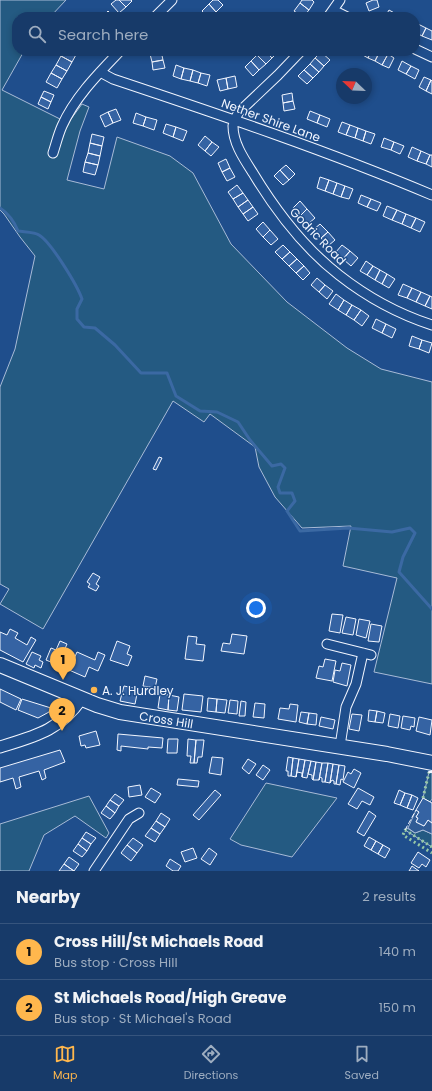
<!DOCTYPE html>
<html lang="en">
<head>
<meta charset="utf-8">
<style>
  body { margin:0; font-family:Poppins,sans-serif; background:#20416f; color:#f1f3f6 }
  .compass { position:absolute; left:336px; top:68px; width:36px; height:36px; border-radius:50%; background:#173a69; box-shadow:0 2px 6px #0003; rotate:293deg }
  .you { position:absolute; left:256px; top:608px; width:14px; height:14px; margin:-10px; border:3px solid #fff; border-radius:50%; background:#1a73e8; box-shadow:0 0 0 6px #1a73e833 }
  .badge { display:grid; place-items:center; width:26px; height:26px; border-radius:50%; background:#ffb74d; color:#111; font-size:13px; font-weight:700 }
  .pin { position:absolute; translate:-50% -33px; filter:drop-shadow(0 1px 2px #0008) }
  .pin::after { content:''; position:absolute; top:21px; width:14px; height:12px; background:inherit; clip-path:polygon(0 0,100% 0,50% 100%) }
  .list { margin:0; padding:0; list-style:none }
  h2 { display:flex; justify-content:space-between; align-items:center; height:52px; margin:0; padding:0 16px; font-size:17px }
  h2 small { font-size:13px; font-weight:400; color:#9eadc0 }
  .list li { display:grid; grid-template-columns:26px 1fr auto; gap:12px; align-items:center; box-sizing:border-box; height:56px; padding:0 16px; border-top:1px solid #36547d }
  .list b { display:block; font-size:15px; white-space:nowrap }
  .list p { margin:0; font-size:13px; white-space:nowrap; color:#9eadc0 }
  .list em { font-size:13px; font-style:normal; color:#9eadc0 }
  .icon { flex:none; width:22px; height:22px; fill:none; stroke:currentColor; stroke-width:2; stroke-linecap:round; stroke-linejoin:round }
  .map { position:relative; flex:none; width:432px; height:871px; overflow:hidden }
  .search { position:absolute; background:#173a69; box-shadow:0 2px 6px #0003; left:12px; right:12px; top:12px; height:44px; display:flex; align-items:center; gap:10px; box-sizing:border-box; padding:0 14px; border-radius:16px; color:#9eadc0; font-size:15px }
  .sheet { height:164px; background:#173a69 }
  nav { display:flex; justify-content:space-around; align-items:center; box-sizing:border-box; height:56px; border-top:1px solid #36547d; background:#173a69; font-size:11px; color:#9eadc0 }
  nav a { display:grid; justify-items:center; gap:2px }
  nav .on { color:#ffb74d }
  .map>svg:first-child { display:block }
  .green { fill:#245a82; stroke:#a8bbd7 }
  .parking { fill:#305b95; stroke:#a8bbd7 }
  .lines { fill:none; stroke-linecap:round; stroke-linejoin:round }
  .stream { stroke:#3b69a3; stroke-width:3 }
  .building { fill:#3563a3; stroke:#f2f6ff }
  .minor-casing { stroke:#f2f6ff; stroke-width:11 }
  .tertiary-casing { stroke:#f2f6ff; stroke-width:13 }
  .primary-casing { stroke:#f2f6ff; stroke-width:16 }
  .minor { stroke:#1f4e8c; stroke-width:9 }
  .tertiary { stroke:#1f4e8c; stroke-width:11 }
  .primary { stroke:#1f4e8c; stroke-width:14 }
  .hedge { stroke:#97c8a6; stroke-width:3; stroke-dasharray:2 3; stroke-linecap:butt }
  .fence { stroke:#f2f6ff; stroke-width:1; stroke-dasharray:5 2; stroke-linecap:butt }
  .wall { stroke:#f2f6ff; stroke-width:2 }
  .poi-dot { fill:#ffb74d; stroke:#1f4e8c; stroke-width:1.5 }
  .labels { text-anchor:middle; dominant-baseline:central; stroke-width:3; stroke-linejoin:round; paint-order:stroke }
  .street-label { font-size:12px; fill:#f2f6ff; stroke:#1f4e8c }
  .poi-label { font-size:12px; fill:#f2f6ff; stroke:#1f4e8c; text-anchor:start }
</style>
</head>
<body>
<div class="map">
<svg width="432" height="871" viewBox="0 0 432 871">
  <rect width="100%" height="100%" fill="#1f4e8c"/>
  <path class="green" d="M0,0h66l-16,17h-33v34h7l-22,39 66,33 14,-19 7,3 -9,24 -13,49 37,9 13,-52 53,19 23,17 38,71 56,58 60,46 34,21 51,13v302l-58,-12 23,-94 -54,-12 8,-40 -49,2 -27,-31 -16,-30 -4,-20 -45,-33 -6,8 -31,-21 -130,228 -43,-25 9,-15 -9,-5v-197l15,-38 20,-93 -15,-19 -16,-23 -4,-4z
    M429,772h3v27l-2,3 -7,-4z
    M266,783l71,15 -45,59 -51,-12 -11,-6z
    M89,796l20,37 -3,5 -31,-22 -31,19 -15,36h-29v-47z
    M407,828l8,5 8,-3 9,4v13l-27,-17z"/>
  <path class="parking" d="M416,810l3,2 -3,5 2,1 -2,4 8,4 4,-6 4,3v11l-9,-4 -8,3 -7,-5z"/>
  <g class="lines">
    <path class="stream" d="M0,208c9,6 14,13 18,23 6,1 17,1 21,4 12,7 38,50 43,64l-5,10v10l7,8 11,1 20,17 26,28h26l9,23 24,15 17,1 21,10 12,18 22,26 9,-2 4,4 -7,19 2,6h12l3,8 -8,10 13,20 48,-3 44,4 18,-4 5,5 -12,24 -4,15 33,37"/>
  </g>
  <path class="building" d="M116,0h3l7,7 -7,6 -8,-9z
    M119,0h12l1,1 -6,6z
    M213,0h5l5,5 -7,7 -7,-8z
    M302,0h10l2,2 -5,8 -9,-7z
    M373,0h4l2,7 -10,4 -3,-8z
    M300,3l9,7 -6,7 -9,-6z
    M209,4l7,8 -5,5h-3l-6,-6z
    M389,10l9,5 -1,2h-12z
    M108,11l6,6h-12z
    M416,23l10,5 -4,8 -7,-4z
    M426,28l6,3v9l-10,-4z
    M64,51h9l4,2 -5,9 -11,-6z
    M161,51l2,9 -11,2 -2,-8z
    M261,51h4l7,7 -6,6 -9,-9z
    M265,51h12l1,1 -6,6z
    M363,51h8l-3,7 -7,-4z
    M371,51h9l-5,10 -7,-3z
    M380,51l8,3 -6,11 -7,-4z
    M321,52l9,8 -6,6 -9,-8z
    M388,54l6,4 -5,10 -7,-3z
    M257,55l9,9 -7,6 -8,-9z
    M61,56l11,6 -5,9 -11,-6z
    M315,58l9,8 -5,6 -9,-8z
    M163,60l2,8 -12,2 -1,-8z
    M251,61l8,9 -6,6 -8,-9z
    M402,61l9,5 -5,8 -8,-4z
    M310,64l9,8 -6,6 -9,-8z
    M56,65l11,6 -5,8 -11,-6z
    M176,65l8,3 -3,11 -8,-3z
    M411,66l8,4 -4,9 -9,-5z
    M184,68l9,2 -3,11 -9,-2z
    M193,70l8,3 -3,10 -8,-2z
    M304,70l9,8 -6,6 -9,-8z
    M51,73l11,6 -5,9 -11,-6z
    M201,73l9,2 -3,11 -9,-3z
    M235,76l2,11 -9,2 -2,-11z
    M424,77l7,3 -5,11 -7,-4z
    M226,78l2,11 -8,2 -3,-11z
    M431,80l1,1v13l-6,-3z
    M44,91l10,4 -3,7 -10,-5z
    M292,93l1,8 -10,2 -1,-8z
    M41,97l10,5 -3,7 -10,-5z
    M293,101l2,8 -11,2 -1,-8z
    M116,109l5,11 -8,3 -5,-11z
    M310,111l10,4 -3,8 -10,-4z
    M108,112l5,11 -8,4 -5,-11z
    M136,113l10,4 -3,9 -10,-3z
    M320,115l10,4 -3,8 -10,-4z
    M146,117l11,3 -3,10 -11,-4z
    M342,122l8,3 -4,10 -8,-3z
    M166,124l10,3 -3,10 -10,-4z
    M350,125l8,3 -3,10 -9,-3z
    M176,127l11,4 -4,10 -10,-4z
    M358,128l8,3 -3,10 -8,-3z
    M366,131l9,3 -4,10 -8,-3z
    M92,134l12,3 -2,9 -12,-3z
    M205,136l7,6 -7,9 -7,-6z
    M384,138l10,4 -3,8 -10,-3z
    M212,142l7,5 -8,9 -6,-5z
    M394,142l10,4 -4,8 -9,-4z
    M90,143l12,3 -2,10 -12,-3z
    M412,147l9,4 -4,10 -9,-4z
    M421,151l9,4 -4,9 -9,-3z
    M88,153l12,3 -2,9 -13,-3z
    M430,155h2v12l-6,-3z
    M226,159l4,9 -8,4 -4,-9z
    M85,162l13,3 -3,10 -12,-3z
    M286,165l9,9 -6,6 -9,-10z
    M230,168l5,9 -8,4 -5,-9z
    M280,170l9,10 -6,5 -9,-9z
    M320,177l9,3 -4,11 -8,-3z
    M329,180l8,3 -4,11 -8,-3z
    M337,183l8,3 -4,11 -8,-3z
    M237,185l6,8 -10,6 -5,-7z
    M345,186l8,3 -4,10 -8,-2z
    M243,193l5,7 -10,7 -5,-8z
    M361,195l10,4 -4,8 -9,-4z
    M371,199l10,4 -4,8 -10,-4z
    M248,200l5,7 -10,7 -5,-7z
    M300,201l7,8 -7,7 -7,-8z
    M387,206l10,4 -5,10 -9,-4z
    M253,207l5,7 -10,7 -5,-7z
    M307,209l8,9 -7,6 -8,-8z
    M397,210l9,4 -4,10 -10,-4z
    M406,214l10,4 -5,10 -9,-4z
    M416,218l9,4 -5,10 -9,-4z
    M263,222l7,8 -7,7 -7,-8z
    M320,224l8,8 -7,6 -8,-8z
    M270,230l8,9 -7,6 -8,-8z
    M328,232l7,8 -7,6 -7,-8z
    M283,245l7,7 -8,7 -7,-7z
    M342,245l8,6 -7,8 -8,-6z
    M350,251l8,7 -7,8 -8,-7z
    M290,252l7,7 -8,7 -7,-7z
    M297,259l7,7 -8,7 -7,-7z
    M366,261l7,5 -6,9 -7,-4z
    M304,266l6,7 -7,7 -7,-7z
    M373,266l7,4 -5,10 -8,-5z
    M380,270l7,4 -5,10 -7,-4z
    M387,274l8,5 -6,9 -7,-4z
    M317,278l8,7 -6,7 -8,-7z
    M403,284l9,4 -5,10 -9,-3z
    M325,285l8,6 -6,8 -8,-7z
    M412,288l9,4 -5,10 -9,-4z
    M421,292l9,4 -5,10 -9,-4z
    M336,294l8,6 -6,10 -9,-6z
    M430,296l2,1v12l-7,-3z
    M344,300l8,5 -6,10 -8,-5z
    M352,305l9,5 -7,10 -8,-5z
    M361,310l8,6 -7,10 -8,-6z
    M376,319l10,5 -4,9 -10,-5z
    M386,324l10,5 -4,9 -10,-5z
    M412,336l10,4 -3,9 -10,-3z
    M422,340l10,3 -3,10 -10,-4z
    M159,457l3,1 -6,12 -3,-1z
    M93,573l7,4 -4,7 3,2 -3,5 -8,-4 2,-3 -3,-2z
    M332,614l11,1 -3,18 -11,-2z
    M346,617l10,2 -3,16 -11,-2z
    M359,619l11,2 -4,17 -10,-3z
    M371,624l11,2 -3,16 -11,-1z
    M10,629l8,4 -3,5 12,7 4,-8 5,3 -13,22 -23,-12v-18l7,3z
    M232,634l15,2 -3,18 -23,-3 2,-8 7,1z
    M188,636l9,1 -1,7 9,1 -2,16 -18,-2z
    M60,641l7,3 -9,21 -12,-5 5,-12 5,2z
    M117,641l13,5 -3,8 5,2 -4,10 -18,-6z
    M32,652l9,4 -2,4 4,2 -2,6 -6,-3 -1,3 -8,-4z
    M77,652l18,8 3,-8 7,3 -7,16 -9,-4 -4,10 -16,-7z
    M325,659l11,2 -4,20 -16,-3 3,-12 4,1z
    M342,663l9,2 -4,21 -14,-4 2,-12 5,1z
    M145,676l12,3 -2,9 -12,-2z
    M124,686l14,3 -3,15 -15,-3z
    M0,689l21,10 -5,11 -16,-8z
    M160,694l9,1 -1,15 -10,-2z
    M184,694l19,2 -2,16 -19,-2z
    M169,695l10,2 -2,14 -9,-1z
    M208,698l9,1 -1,13 -9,-1z
    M22,699l29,9 -2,4 -11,6 -20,-8z
    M217,699l10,1 -2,13 -9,-1z
    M230,700l8,1 -1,13 -9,-1z
    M241,701l5,1 -1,14h-6z
    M255,703l10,1 -1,14 -11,-1z
    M290,704l8,1 -2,17 -18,-3 2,-11 9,1z
    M369,710l8,1 -2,11 -7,-1z
    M377,711l8,2 -2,10 -8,-1z
    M301,712l8,1 -2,11 -8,-2z
    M309,713l8,1 -1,11 -9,-1z
    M352,714l10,1 -3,16 -10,-2z
    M390,714l10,2 -2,12 -10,-2z
    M403,716l12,2 -1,9 -3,-1 -1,4 -9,-2z
    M321,717l14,3 -2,9 -14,-3z
    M419,717l13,3 -2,15 -14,-4z
    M96,731l4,14 -14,3 -1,-3 -4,1 -2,-10z
    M118,734l45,4 -1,10 -14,-1v2l-27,-3v5l-4,-1z
    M168,739h10l-1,14h-10z
    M188,739l8,1 -2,23h-4l1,-7h-4z
    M196,740h8l-2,17h-4l-1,6h-3z
    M60,750l5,12 -21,8 2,8 -4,2 -3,-9 -20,6 2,10 -5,2 -3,-11 -13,4v-14z
    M212,757l11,1 -2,17 -12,-2z
    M288,757l5,1 -2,18h-3v-5h-2z
    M293,758l6,1 -3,18 -5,-1z
    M248,759l8,5 -7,10 -7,-6z
    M299,759l6,1 -3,17v-4l-5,-1 -1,5z
    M305,760l6,1 -4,17 -5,-1z
    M311,761l5,1 -3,18 -1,-1v-4l-4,-1z
    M316,762l6,1 -3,17h-6z
    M322,763h6l-3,19h-3v-4l-2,-1 -1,3z
    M328,763l5,1 -3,19 -5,-1z
    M333,764l6,1 -3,19h-2v-3l-2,-1 -2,3z
    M263,765l7,5 -7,10 -7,-5z
    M339,765l6,1 -2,14 -2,-1 -1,6 -4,-1z
    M354,769l7,4 -7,15 -11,-6 5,-10 3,2z
    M178,779l21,2 -1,6 -21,-2z
    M140,785l2,10 -13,2 -1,-10z
    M151,788l10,6 -6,9 -10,-6z
    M358,788l16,9 -4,8 -8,-4 -5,8 -9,-5z
    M215,790l6,5 -22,25 -6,-5z
    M399,790l6,3 -5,12 -6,-2z
    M405,793l7,2 -5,13 -7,-3z
    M115,794l9,6 -5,6 -9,-6z
    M412,795l6,3 -5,12 -6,-2z
    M423,798l9,5v20l-4,-3 -4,6 -8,-4 2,-4 -2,-1 3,-5 -3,-2z
    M110,800l9,6 -4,7 -9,-7z
    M106,806l9,7 -5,6 -9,-6z
    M369,811l7,5 -12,20 -7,-4z
    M161,813l9,6 -5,8 -9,-6z
    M156,821l9,6 -5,7 -9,-6z
    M151,828l9,6 -5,8 -10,-6z
    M86,832l10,6 -5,6 -9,-6z
    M369,837l7,4 -5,9 -7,-4z
    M82,838l9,6 -4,7 -9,-7z
    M133,838l10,7 -6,8 -10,-8z
    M376,841l7,4 -5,9 -7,-4z
    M78,844l9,7 -5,6 -9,-6z
    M127,845l10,8 -6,8 -10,-8z
    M383,845l7,4 -5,9 -7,-4z
    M193,848l4,10 -12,4 -4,-10z
    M209,848l8,6 -7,11 -9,-6z
    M418,852l12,8 -4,7 -4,-3 -3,4 -8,-5z
    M69,857l10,7 -5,7 -10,-7z
    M170,859l11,7 -3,5h-5l-7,-5z
    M64,864l10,7h-15z
    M412,866l7,5h-10z"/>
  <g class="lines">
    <defs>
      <path id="minor" d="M333,10l14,7
        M155,17l17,-17
        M328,17l12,-17
        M415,49l17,8
        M301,51l-23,24 -39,37c-3,5 -5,8 -6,14 0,17 11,33 20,47 23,38 50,74 86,102 28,22 59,39 93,50
        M100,72l13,7c108,36 215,72 319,116
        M53,153c3,-9 5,-18 9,-27 13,-29 36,-52 58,-75
        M327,644l44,11
        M340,746l6,-39 10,-23 7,-31
        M94,871l35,-52 10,-6"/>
      <path id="tertiary" d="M0,747c36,-11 59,-16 82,-49"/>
      <g id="primary">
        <path id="s1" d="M0,665l97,40 23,7 267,42 45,9"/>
      </g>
    </defs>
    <use href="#minor" class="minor-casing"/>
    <use href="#tertiary" class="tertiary-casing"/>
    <use href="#primary" class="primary-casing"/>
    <use href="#minor" class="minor"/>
    <use href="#tertiary" class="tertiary"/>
    <use href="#primary" class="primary"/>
    <path class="hedge" d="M423,798l6,-26
      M432,847l-27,-17 -2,5 29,18"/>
    <path class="fence" d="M405,830l11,-20"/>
    <path class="wall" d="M429,772h3"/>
  </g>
  <circle class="poi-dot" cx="94" cy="690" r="4"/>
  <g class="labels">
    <g class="street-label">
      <text transform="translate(271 120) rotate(20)">Nether Shire Lane</text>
      <text transform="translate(318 236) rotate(46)">Godric Road</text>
      <text stroke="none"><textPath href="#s1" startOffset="176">Cross Hill</textPath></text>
    </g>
    <g class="poi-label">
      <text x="102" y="690">A. J. Hurdley</text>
    </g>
  </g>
</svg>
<svg class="compass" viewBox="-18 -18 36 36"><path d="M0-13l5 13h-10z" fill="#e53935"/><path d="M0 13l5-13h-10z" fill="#9eadc0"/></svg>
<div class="you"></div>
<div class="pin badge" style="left:63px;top:680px">1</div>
<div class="pin badge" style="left:62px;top:731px">2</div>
<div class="search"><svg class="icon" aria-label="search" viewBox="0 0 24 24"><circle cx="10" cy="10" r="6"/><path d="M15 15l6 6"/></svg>Search here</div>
</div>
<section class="sheet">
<h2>Nearby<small>2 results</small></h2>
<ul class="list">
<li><span class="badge">1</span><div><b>Cross Hill/St Michaels Road</b><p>Bus stop · Cross Hill</p></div><em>140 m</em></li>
<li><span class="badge">2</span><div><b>St Michaels Road/High Greave</b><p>Bus stop · St Michael's Road</p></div><em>150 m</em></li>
</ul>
</section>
<nav>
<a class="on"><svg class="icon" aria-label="map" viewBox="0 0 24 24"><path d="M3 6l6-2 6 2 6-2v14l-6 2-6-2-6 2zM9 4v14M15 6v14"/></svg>Map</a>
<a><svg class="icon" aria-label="directions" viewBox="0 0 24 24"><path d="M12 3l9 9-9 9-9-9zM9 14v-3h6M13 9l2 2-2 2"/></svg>Directions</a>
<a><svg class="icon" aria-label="saved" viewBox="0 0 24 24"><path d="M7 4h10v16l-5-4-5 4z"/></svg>Saved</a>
</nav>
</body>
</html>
